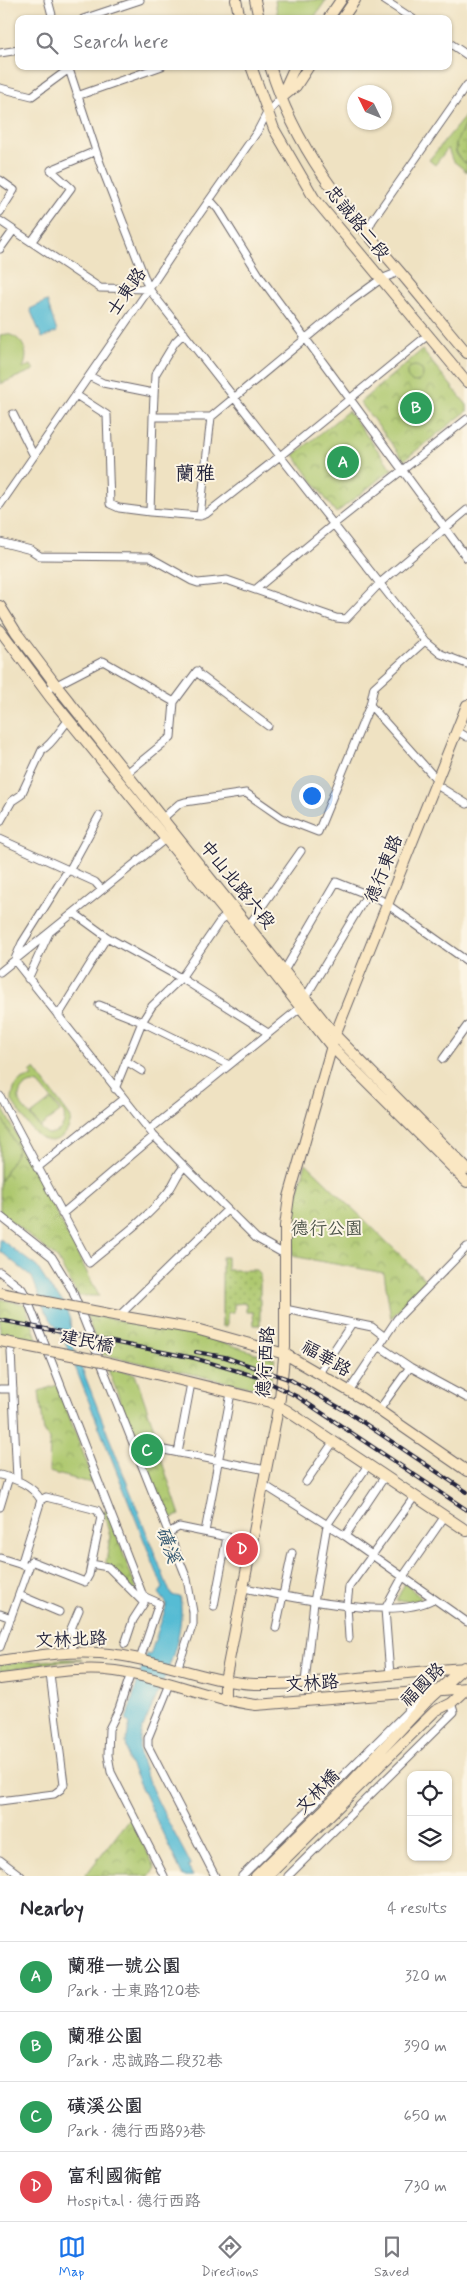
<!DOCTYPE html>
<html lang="en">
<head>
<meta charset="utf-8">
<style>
  body { margin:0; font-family:Mynerve,"LXGW WenKai TC",sans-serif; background:#f7f7f7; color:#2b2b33 }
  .controls { position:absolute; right:15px; bottom:15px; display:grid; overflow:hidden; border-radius:10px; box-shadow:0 1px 4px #0004 }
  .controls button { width:45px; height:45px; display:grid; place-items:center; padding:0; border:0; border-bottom:1px solid #e1e1e2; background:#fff; color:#2b2b33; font:25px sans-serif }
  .compass { position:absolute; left:347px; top:85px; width:45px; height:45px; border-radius:50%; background:#fff; box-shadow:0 1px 4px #0004; rotate:313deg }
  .you { position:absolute; left:311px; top:795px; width:18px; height:18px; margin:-12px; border:4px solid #fff; border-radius:50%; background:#1a73e8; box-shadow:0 0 0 8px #1a73e833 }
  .badge { display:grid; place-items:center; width:32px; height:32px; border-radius:50%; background:#1a73e8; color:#fff; font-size:16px; font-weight:700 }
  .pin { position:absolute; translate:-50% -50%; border:2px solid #fff; box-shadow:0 1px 5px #0006 }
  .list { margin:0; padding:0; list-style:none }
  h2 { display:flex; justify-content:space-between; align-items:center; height:65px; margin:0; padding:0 20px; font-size:21px }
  h2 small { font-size:16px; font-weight:400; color:#7c7c81 }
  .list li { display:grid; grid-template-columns:32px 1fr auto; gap:15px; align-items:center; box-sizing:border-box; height:70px; padding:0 20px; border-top:1px solid #e1e1e2 }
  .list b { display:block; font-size:19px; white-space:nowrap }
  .list p { margin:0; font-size:16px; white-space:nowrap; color:#7c7c81 }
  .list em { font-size:16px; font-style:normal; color:#7c7c81 }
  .icon { flex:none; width:28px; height:28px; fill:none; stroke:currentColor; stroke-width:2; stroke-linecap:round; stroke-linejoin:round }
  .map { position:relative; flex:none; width:467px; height:1876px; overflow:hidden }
  .search { position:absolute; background:#fff; box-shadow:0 1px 4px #0004; left:15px; right:15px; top:15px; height:55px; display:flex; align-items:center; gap:12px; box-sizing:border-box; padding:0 18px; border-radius:10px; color:#7c7c81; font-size:19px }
  .sheet { height:345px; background:#fff }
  nav { display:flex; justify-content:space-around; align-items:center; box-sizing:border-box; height:70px; border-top:1px solid #e1e1e2; background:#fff; font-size:14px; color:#7c7c81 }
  nav a { display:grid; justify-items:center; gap:2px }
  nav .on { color:#1a73e8 }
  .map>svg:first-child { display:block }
  .grass { fill:url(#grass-dots); stroke:#687554 }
  .park { fill:url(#park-crowns); stroke:#687554 }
  .pitch { fill:#adc86e; stroke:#687554; fill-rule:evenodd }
  .water { fill:#56bcd4; stroke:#3c6f88 }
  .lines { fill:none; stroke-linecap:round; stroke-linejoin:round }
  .street-casing { stroke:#6a656a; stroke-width:9 }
  .secondary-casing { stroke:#6a656a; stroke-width:12 }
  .street { stroke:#fff; stroke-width:7 }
  .secondary { stroke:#fae7c3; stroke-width:10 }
  .rail-casing { stroke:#22223b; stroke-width:4 }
  .rail { stroke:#fcf5e5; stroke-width:2; stroke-dasharray:5.5; stroke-linecap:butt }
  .secondary-bridge-casing { stroke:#6a656a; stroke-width:12; stroke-linecap:butt }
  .secondary-bridge { stroke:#fae7c3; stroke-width:10 }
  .labels { text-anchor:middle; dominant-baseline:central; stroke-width:4; stroke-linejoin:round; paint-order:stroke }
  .street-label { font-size:18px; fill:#22223b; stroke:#fcf5e5 }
  .park-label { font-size:18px; fill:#4c544a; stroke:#fcf5e5 }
  .water-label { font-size:19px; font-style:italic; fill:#345871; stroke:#fcf5e5 }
  .quarter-label { font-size:20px; fill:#22223b; stroke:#fcf5e5 }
</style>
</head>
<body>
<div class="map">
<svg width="467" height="1876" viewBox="0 0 467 1876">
  <defs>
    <pattern id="grass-dots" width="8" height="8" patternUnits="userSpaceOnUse" patternTransform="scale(1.25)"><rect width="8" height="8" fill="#adc86e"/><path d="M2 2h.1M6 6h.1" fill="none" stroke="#8ca25c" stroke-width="1.8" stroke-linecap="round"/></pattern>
    <pattern id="park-crowns" width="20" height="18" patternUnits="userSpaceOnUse" patternTransform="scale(1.25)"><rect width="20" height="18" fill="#adc86e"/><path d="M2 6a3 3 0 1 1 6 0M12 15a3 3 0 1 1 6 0" fill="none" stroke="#8ca25c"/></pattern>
  </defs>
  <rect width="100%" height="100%" fill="#fcf5e5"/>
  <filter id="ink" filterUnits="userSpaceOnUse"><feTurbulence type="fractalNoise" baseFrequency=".02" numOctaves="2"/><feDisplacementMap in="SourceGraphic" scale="10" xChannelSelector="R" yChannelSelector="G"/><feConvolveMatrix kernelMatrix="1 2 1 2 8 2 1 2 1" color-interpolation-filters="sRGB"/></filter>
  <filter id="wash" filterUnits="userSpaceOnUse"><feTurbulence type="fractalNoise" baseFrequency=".0096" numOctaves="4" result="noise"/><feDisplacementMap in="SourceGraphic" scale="20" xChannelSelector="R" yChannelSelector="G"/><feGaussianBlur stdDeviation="1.12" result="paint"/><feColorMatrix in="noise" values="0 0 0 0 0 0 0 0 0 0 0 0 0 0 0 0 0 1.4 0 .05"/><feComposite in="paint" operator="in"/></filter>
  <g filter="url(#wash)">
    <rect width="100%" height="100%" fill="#efe2c2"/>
    <path class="grass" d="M467,124v40c-18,-11 -11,-27 0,-40z
      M222,1257h5v13h29l4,4v51h-6l-1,-13h-7v-9l-12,1v8l-7,1v13h-5z
      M68,1659l15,1 -28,2 -55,10v-8z"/>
    <path class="park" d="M422,350l45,55v6l-63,49 -44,-58z
      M348,411l44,58 -56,44 -42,-58z
      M0,1103l99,193h-21l-21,-38 -57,-46z
      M306,1163l121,118 -36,37 -7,-45 -92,-17 3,-53z
      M0,1299l25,5 14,40 -39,-9z
      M86,1315l92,13 97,31 -7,32 -167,-37z
      M107,1367l28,7 22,63 -7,4 7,19 4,-1 19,56 -13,4z
      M57,1385l38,99 -46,-12 1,-33 -6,-6 -5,-42z
      M107,1510l32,86 -33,-33 4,-27 -7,-25z
      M405,1583l16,15 -1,2 -24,1z
      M130,1817l25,51 -6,8h-64z"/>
    <path class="pitch" d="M275,0h51l-13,19h-35z
      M467,114c0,18 -26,35 0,50v8l-15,-12 -4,-12 -13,17 -6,-5z
      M7,334c17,4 23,19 16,34l8,-3 3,5 -34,14v-49z
      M407 374a8 8 0 1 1 16 0a8 8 0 1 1-16 0Z
      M35,1069l36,49c-1,8 -4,16 -11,20 -21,13 -38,-23 -48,-37 0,-14 6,-23 21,-24l-3,-4zM32,1083l7,1 25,30c2,12 -4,19 -16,20l-6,-4 -23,-28c-1,-10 3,-16 13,-19z
      M51,1100l9,12 -20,15 -9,-12z
      M0,1114l18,36 -18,32z"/>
    <path class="water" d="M47,301l10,31 -15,6 -12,-29z
      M0,1239l37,28 14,22 13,14 6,17 2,23 99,252 9,2c6,35 -14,79 -28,110 -5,12 -13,26 -13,40 1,29 38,89 52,118l-3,2 5,9h-10l-55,-116 -2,-18 4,-18 -4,-4 20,-66 4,1 17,-51 -8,-11 4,-5 -99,-249 -19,-28 -13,-34 -32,-26z"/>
  </g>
  <g filter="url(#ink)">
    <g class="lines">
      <defs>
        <path id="street" d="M48,0l5,19
          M384,0l29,19
          M83,19l57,-19
          M448,42l19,13
          M0,53l19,-3
          M68,66l32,97 49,126 276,352 16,13 26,10
          M0,88l32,8 37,-27
          M77,96l85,-30
          M0,180l14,10 -14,22
          M210,200l8,9 43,69 206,280
          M0,221l100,67 49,1
          M366,234l6,-13 95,-136
          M32,241l39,-53 -20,-18 45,-19
          M0,249l13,-18
          M184,333l-9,9 -20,33 -2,42h58
          M89,376l14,7 50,10
          M76,395l31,20 3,89 9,4 31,4
          M13,414l21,42
          M153,417l-3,95 50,4 6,-2 74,-58 148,-121
          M0,505l149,-216 38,-57 70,-100 10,-19 14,-15
          M200,516l11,-99 141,-117 29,-21 18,-7
          M0,542l31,8 9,6 109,1 43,24 6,2 29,-3 109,38 10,1 34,-36 87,-73
          M256,589l78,-65 133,-105
          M196,672l72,54
          M45,691l58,-30 71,41
          M174,702l23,-31
          M370,705l67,75
          M457,731l10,6
          M127,773l44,-36 3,-35
          M435,784l32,20
          M163,818l16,-14 6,-2 61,-9 36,25 36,14 52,-127 4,-18 51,-46
          M0,822l12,-21 9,-6 21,-45c11,-6 18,-21 27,-30
          M0,839l95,43 7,8
          M69,871l30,-55
          M74,913l33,24 74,41 87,55
          M249,925l52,-74
          M15,959l7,-16 46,-73
          M15,961l139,175 102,102 30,17
          M284,971l52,-89 45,18 86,61
          M0,972l174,-140
          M28,979l21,-46
          M305,998l62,-103
          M99,1005l43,17 87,43
          M58,1016l49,-79
          M443,1059l24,-33
          M126,1061l16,10
          M201,1088l99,-80
          M115,1089l27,-67 10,-16 29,-28 39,-57 11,-9
          M0,1096l89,167c26,-22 57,-43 78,-70 7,-8 9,-18 17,-26
          M149,1130l49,-39
          M37,1168l86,-69
          M62,1214l92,-78
          M0,1216l52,41 20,33 115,289 6,33v12l-16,45
          M0,1272l22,17 4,7 117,300 16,7 -19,56
          M285,1309l87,18 13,10
          M119,1316l108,-106
          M379,1346l31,21 57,31
          M11,1351l6,128
          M319,1373l33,-50
          M0,1389h13
          M349,1391l48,-72 70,-72
          M379,1410l31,-43
          M159,1449l107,21
          M178,1453l13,-70
          M0,1475c16,4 32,10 41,25l-20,65
          M306,1482l28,-41
          M264,1485l81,51 122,86
          M0,1507l9,-30
          M205,1532l26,-139
          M168,1533l11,-6 73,15
          M345,1536l40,-60
          M0,1558l29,9 -29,80
          M91,1564l17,3 36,36 -11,17 -8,24
          M29,1567l2,-6 54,21 4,-7 12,-58 -4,-7 -51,-13 -5,3
          M244,1588c43,8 152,34 189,11
          M19,1595l40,17
          M214,1606l13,-69
          M0,1614l11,4
          M276,1628l16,-75
          M349,1638l-2,-33 2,-18 66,-91
          M72,1653l2,-21 -4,-1 9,-21
          M131,1673l-12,36 -10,20 -1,26 3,17 53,104
          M390,1675l-5,-66 17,-31 43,-62
          M305,1682l9,-80 13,-77 41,-60
          M170,1684l-22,54v8l67,130
          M0,1801l54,-7 7,-5 3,-5 -14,-110
          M0,1860l21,16
          M242,1876l170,-169 13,-7
          M288,1876l166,-164 -3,-9"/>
        <path id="secondary" d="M236,0l4,19
          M255,0l4,19
          M328,19l13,-19
          M342,19l13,-19
          M251,66l23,63 40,69 153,184
          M270,66c25,83 74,141 129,205 23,27 45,55 68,82
          M281,97l14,-31
          M281,98l15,-12 13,-20
          M0,606l16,26 43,57 276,346 132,134
          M0,630l50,67 177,217 104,132 136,136
          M119,1316l77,13 89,25 76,44 106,73
          M168,1377l102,25 16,8 181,121
          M0,1661c39,-6 78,-12 117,-6 47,6 90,27 138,29 70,1 141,-12 212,-16
          M0,1679c37,-4 77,-13 115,-8 48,6 92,28 141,34l211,-17
          M225,1700v-19l55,-283 5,-51v-121l4,-29 46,-162 132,-330
          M256,1876l87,-85 87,-93 34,-31
          M268,1876l167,-165 16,-8 16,-15"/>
      </defs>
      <use href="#street" class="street-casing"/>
      <use href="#secondary" class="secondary-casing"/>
      <use href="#street" class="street"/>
      <use href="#secondary" class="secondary"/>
      <defs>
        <path id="rail" d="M0,1320l194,38 64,19 40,20 169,113
          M196,1352l29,5 66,23 58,33 118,79"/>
      </defs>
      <use href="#rail" class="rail-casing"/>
      <use href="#rail" class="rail"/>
      <defs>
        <path id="secondary-bridge" d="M0,1293l119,23
          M0,1341l102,20 66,16"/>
      </defs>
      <use href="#secondary-bridge" class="secondary-bridge-casing"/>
      <use href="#secondary-bridge" class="secondary-bridge"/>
    </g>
  </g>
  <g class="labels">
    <g class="street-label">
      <text transform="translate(357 223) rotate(51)">忠誠路二段</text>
      <text transform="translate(127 292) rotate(-55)">士東路</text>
      <text transform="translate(384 869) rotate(-68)">德行東路</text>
      <text transform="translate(237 885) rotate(51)">中山北路六段</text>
      <text transform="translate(87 1342) rotate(12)">建民橋</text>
      <text transform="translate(326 1359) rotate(30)">福華路</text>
      <text transform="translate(266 1362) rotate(-86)">德行西路</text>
      <text transform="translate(71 1640) rotate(-2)">文林北路</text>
      <text transform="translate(312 1684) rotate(-4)">文林路</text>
      <text transform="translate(423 1685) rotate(-45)">福國路</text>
      <text transform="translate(318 1792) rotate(-46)">文林橋</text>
    </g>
    <g class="park-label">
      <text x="327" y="1229">德行公園</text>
    </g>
    <g class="water-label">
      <text transform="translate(168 1545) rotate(69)">磺溪</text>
    </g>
    <g class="quarter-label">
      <text x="195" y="474">蘭雅</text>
    </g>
  </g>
</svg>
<div class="controls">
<button><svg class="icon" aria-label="locate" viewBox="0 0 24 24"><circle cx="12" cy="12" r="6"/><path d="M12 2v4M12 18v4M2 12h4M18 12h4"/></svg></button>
<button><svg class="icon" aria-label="layers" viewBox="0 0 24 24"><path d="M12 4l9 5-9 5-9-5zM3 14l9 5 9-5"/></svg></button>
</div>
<svg class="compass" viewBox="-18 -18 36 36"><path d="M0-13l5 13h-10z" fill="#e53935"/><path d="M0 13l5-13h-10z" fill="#7c7c81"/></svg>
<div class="you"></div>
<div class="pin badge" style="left:343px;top:462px;background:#2e9e5b">A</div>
<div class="pin badge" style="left:416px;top:408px;background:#2e9e5b">B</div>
<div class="pin badge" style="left:147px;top:1450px;background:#2e9e5b">C</div>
<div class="pin badge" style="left:242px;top:1549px;background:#e0444e">D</div>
<div class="search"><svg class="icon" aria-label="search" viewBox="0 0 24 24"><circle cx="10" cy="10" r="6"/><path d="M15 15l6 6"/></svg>Search here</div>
</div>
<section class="sheet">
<h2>Nearby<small>4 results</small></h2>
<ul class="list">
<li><span class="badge" style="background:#2e9e5b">A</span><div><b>蘭雅一號公園</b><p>Park · 士東路120巷</p></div><em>320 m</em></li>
<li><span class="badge" style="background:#2e9e5b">B</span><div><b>蘭雅公園</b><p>Park · 忠誠路二段32巷</p></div><em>390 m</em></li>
<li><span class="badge" style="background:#2e9e5b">C</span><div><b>磺溪公園</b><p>Park · 德行西路93巷</p></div><em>650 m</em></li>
<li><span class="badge" style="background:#e0444e">D</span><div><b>富利國術館</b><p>Hospital · 德行西路</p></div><em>730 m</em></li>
</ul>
</section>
<nav>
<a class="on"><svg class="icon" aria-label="map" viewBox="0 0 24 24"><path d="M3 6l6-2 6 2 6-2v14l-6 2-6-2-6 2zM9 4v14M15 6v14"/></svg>Map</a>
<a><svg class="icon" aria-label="directions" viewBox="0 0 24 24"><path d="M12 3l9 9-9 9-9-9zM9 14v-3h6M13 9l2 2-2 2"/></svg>Directions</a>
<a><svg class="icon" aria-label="saved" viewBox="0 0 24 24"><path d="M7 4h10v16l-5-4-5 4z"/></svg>Saved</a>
</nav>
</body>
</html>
